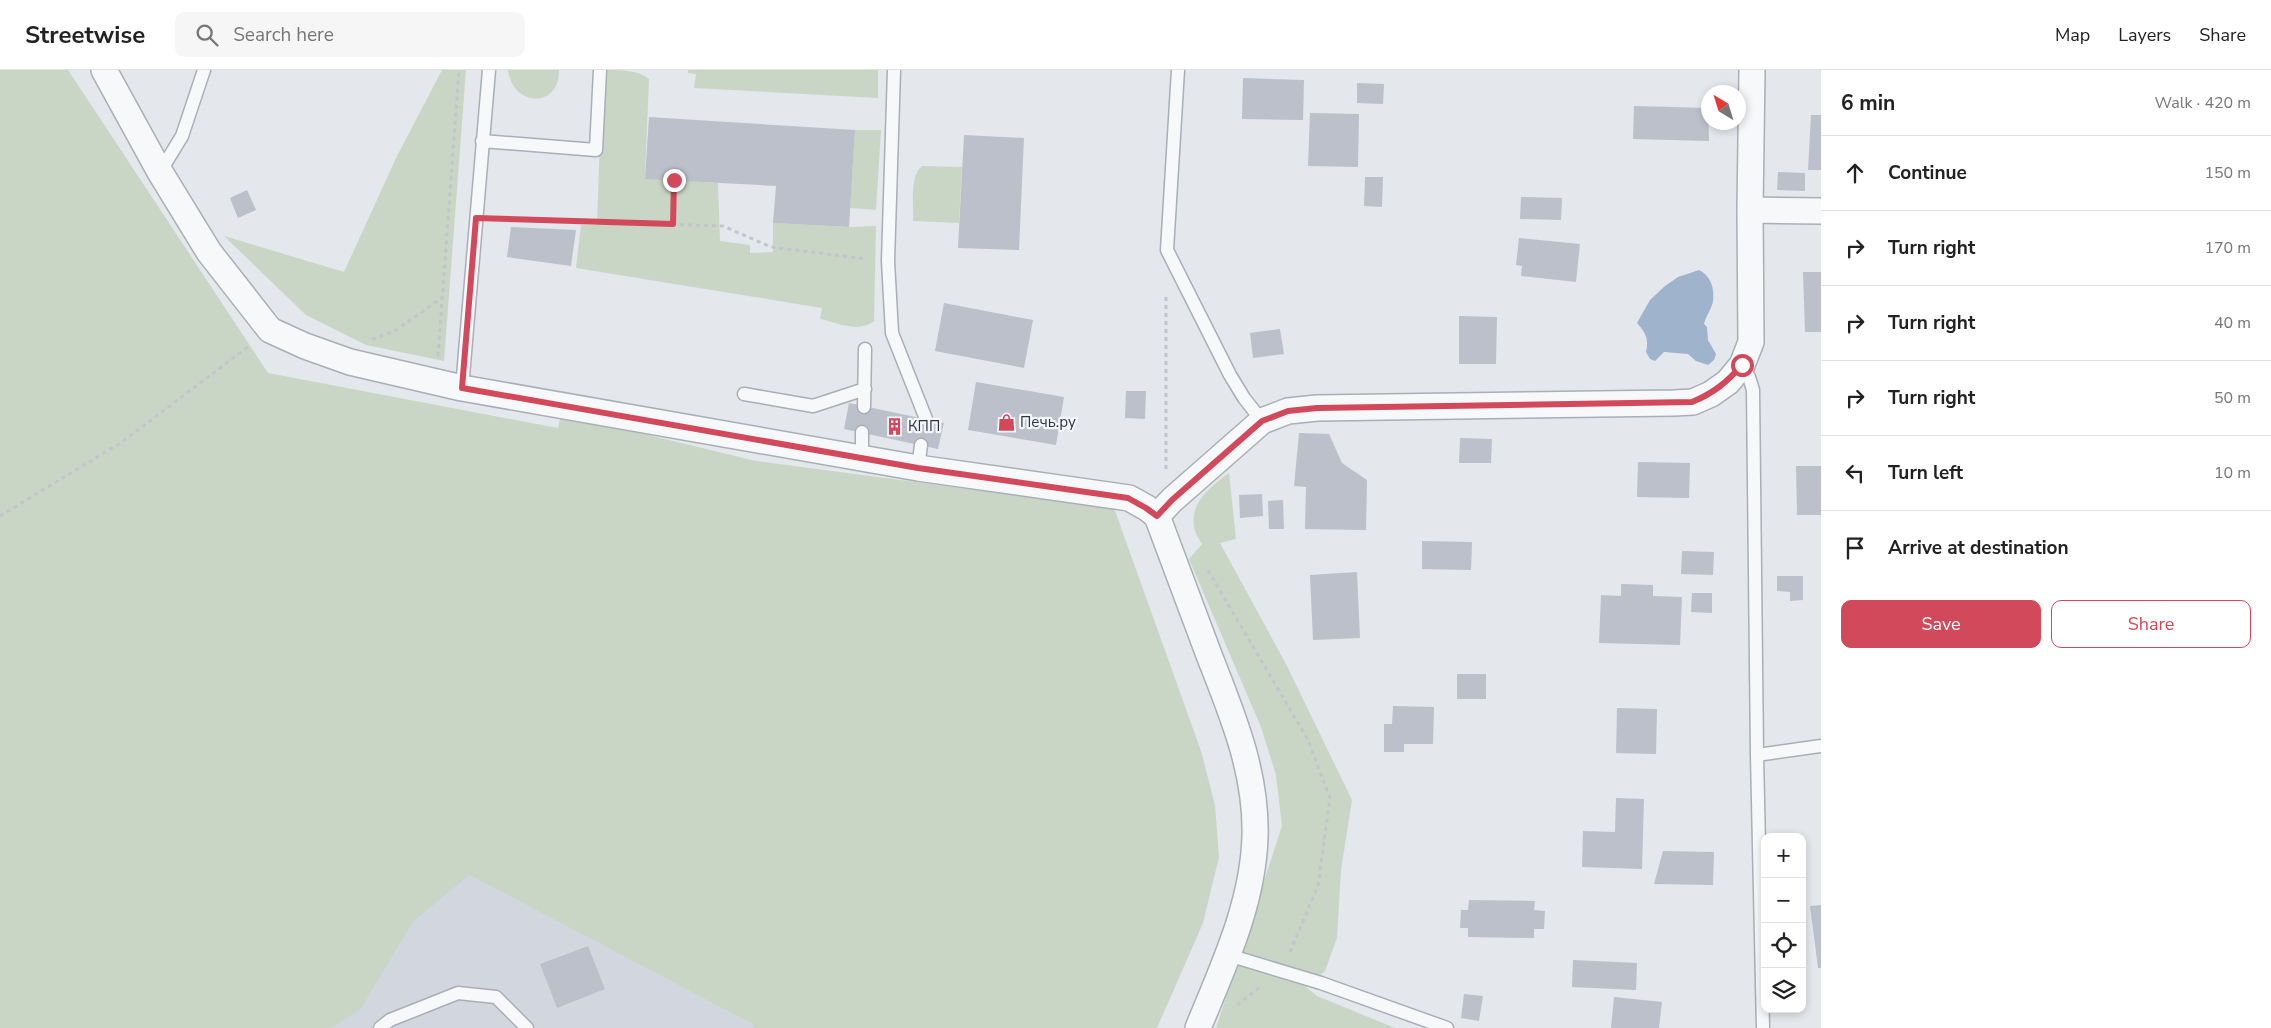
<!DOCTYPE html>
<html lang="en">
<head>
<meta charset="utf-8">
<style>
  body { margin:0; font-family:"Nunito Sans",sans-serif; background:#f6f6f6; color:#222 }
  .controls { position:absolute; right:15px; bottom:15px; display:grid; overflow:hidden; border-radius:10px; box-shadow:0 2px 8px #0003 }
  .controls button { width:45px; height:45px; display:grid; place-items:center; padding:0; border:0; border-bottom:1px solid #e0e0e0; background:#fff; color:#222; font:25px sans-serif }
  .compass { position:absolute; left:1701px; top:15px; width:45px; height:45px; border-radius:50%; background:#fff; box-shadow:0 2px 8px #0003; rotate:322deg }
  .stop { position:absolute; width:15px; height:15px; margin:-11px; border:4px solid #d1495b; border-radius:50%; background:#fff }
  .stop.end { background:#d1495b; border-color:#fff; box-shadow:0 1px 5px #0008 }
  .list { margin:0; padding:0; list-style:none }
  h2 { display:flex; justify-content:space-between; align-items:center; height:65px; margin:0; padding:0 20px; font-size:21px }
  h2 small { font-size:16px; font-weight:400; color:#767676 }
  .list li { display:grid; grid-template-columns:32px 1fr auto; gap:15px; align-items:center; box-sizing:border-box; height:75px; padding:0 20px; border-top:1px solid #e0e0e0 }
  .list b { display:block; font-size:19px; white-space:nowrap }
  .list em { font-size:16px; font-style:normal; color:#767676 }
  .actions { display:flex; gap:10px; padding:15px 20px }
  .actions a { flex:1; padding:11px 0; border:1px solid #d1495b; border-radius:10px; text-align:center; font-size:18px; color:#d1495b }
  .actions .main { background:#d1495b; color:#fff }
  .icon { flex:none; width:28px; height:28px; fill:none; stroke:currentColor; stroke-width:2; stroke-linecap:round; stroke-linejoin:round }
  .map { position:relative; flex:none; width:1821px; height:958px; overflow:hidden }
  header { display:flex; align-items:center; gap:30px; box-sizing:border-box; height:70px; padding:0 25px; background:#fff; border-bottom:1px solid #e0e0e0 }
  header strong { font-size:24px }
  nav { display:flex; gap:28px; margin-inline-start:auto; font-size:18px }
  .search { width:350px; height:45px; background:#f6f6f6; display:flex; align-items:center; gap:12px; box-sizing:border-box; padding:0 18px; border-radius:10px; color:#767676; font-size:19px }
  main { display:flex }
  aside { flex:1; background:#fff }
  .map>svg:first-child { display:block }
  .built { fill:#d2d6de }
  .green { fill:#c9d6c5 }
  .water { fill:#9fb4cc }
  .building { fill:#bbc0ca }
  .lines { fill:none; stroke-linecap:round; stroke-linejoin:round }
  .service-casing { stroke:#a9aeb7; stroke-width:15 }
  .minor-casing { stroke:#a9aeb7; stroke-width:28 }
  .path { stroke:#c2c5cb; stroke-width:3; stroke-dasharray:4 4; stroke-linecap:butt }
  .service { stroke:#f7f8fa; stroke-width:12 }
  .minor { stroke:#f7f8fa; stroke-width:25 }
  .route { stroke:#d1495b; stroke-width:6 }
  .labels { text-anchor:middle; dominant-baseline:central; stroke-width:4.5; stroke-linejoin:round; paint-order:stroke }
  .poi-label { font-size:15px; fill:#2b3445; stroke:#f4f6f9; text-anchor:start }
</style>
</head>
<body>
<header>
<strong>Streetwise</strong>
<div class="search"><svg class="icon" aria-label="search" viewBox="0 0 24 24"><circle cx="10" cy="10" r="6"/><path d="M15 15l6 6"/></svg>Search here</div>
<nav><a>Map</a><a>Layers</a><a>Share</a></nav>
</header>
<main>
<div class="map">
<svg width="1821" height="958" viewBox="0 0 1821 958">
  <rect width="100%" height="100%" fill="#e4e7ec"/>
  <path class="built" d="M469,805l283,149 2,4h-754z"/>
  <path class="green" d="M0,0h68l200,303 290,55 3,-14 195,47 358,47 87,243 14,54 4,52 -16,66 -46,105h-403l-2,-4 -283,-149 -56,47 -53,88 -29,18h-331z
    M442,0h24l-22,291 -78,-16 -60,-30 -82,-79 120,36 53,-116z
    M508,0h51c1,38 -46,38 -51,0z
    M606,0c16,0 32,0 43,9l-4,99 73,5 2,58 30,4v8l23,-1v-29l76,4 27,-1 -2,95c-16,12 -36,2 -54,-2l2,-11 -246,-40 5,-43h16l5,-149z
    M688,0h190v28l-184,-10 2,-14 -8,-1z
    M855,60h26l-5,80 -26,-2z
    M922,96l40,1 -3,56 -46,-2c1,-16 -4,-44 9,-55z
    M1229,403l7,66 -16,4 66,121 66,136 -11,70 -4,68 -12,33 -19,16 11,9 78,32h-179l66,-202 -6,-51 -15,-48 -72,-168 13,-15c-3,-5 -8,-12 -8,-18 -4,-25 18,-40 35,-53z"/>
  <path class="water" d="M1699,200c11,5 16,18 14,31 -1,7 -7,15 -9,23l3,3 1,13 8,14 -2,6 -6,5 -12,-4 -8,-7 -24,-2 -9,9 -5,-2 -4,-7c3,-13 0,-19 -9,-29l13,-23 15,-14 13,-9z"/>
  <path class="building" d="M1243,8l61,2 -1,40 -61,-1z
    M1357,13l27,1 -1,20 -26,-1z
    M1634,36l74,2 1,33 -76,-2z
    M1310,43l49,1 -1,53 -50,-1z
    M1811,45h10v55h-13z
    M649,47l206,13 -6,97 -76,-4 3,-37 -131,-7z
    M964,65l60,3 -5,112 -61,-2z
    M1778,102l27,1v18l-28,-1z
    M1365,107h18l-1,30 -18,-1z
    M247,120l9,20 -18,8 -8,-20z
    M1521,127l41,1 -1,22 -41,-1z
    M511,157l65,3 -5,36 -64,-9z
    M1519,168l61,6 -4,38 -55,-6 1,-10 -6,-1z
    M1803,202h18v60h-16z
    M944,233l89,17 -9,48 -89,-17z
    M1459,246l38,1 -1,47h-37z
    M1280,259l4,25 -31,4 -3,-25z
    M976,312l88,15 -8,48 -88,-15z
    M1126,321h20l-1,28 -20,-1z
    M849,333l95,20 -6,26 -94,-20z
    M1299,363l30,1 13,29 25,17 -1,50 -61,-1 1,-42 -12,-1z
    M1460,368l32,1 -1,24h-32z
    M1638,392l52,1 -1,35 -52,-1z
    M1796,396h25v49h-24z
    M1262,424l1,22 -23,2 -1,-23z
    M1283,430l1,29h-15l-1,-28z
    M1422,471l50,1 -1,28 -49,-1z
    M1682,481l32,1 -1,23 -32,-1z
    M1357,502l3,66 -47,2 -3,-65z
    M1777,506h26v24l-13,1v-9l-13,-1z
    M1621,514l32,1v11l29,1 -2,48 -81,-2 2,-48 20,1z
    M1692,523h20v20l-21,-1z
    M1457,604h29v25h-29z
    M1393,636l41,1 -1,37h-29v8h-20v-28h8z
    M1617,638l40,1 -1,45 -40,-1z
    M1616,728l28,1 -2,70 -60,-2 1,-36 32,1z
    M1663,781l51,1 -1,33 -59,-1z
    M1469,830l66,1 -1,9 11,1 -1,18h-10v9l-66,-1v-9h-8l1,-18h7z
    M1821,835v63h-3l-8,-62z
    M588,876l17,43 -48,19 -17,-44z
    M1573,890l64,3 -1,27 -64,-3z
    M1464,924l19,2 -4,25 -18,-3z
    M1614,927l48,5 -3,26h-48z"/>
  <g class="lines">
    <defs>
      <path id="service" d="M894,0l-6,191 4,72 34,86
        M1178,0l-11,180 63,125 14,23 18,23
        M482,71l114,9 4,-80
        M160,102l22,-36 22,-66
        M1742,295l7,12 4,13 4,365 6,273
        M462,318l27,-318
        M744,324l69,12 52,-17
        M864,337l1,-58
        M862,388v-26
        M918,398l3,-23
        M1757,685l64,-9
        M1228,885l93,28 126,45
        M380,958l10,-8 68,-27 38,4 31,31"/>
      <path id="minor" d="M104,0l56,102 49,80 61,78 35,16 45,16 112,26 456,80 211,30 18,10 10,8c17,46 35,93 52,139 23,59 48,117 46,182 -2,67 -32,130 -57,191
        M1750,140l71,1
        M1157,446l15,-16 90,-79 26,-10 29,-3 357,-5 19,-1 18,-8 17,-12 14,-17 9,-23 -1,-132 2,-140"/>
    </defs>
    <use href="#service" class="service-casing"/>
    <use href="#minor" class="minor-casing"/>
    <path class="path" d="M496,149l227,7 48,21 96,12
      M673,154l1,-44
      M372,269l21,-7 49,-34
      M438,286l21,-286
      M1166,399v-173
      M0,446l122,-74 127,-96
      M1208,500l100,170 22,58 -12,88 -29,68
      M1237,935l24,-19"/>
    <use href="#service" class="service"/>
    <use href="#minor" class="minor"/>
  </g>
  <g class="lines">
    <path class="route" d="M674,110l-1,44 -197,-6 -14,170 456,80 210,30 18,10 11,8 15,-16 90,-79 26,-10 29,-3 375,-6c22,-9 35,-20 50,-37"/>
  </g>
  <defs>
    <symbol id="shop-bare" viewBox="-9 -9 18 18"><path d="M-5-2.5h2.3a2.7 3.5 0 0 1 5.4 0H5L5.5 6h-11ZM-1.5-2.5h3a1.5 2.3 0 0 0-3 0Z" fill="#d1495b" stroke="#f4f6f9" stroke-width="2.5" paint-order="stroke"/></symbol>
    <symbol id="building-bare" viewBox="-9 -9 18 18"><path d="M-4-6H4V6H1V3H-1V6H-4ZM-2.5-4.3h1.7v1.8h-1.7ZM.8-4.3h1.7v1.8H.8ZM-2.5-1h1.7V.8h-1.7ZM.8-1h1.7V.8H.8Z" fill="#d1495b" stroke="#f4f6f9" stroke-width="2.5" paint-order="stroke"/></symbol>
  </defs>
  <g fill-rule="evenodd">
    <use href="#shop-bare" x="994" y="340" width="25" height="25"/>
    <use href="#building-bare" x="882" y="344" width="25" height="25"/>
  </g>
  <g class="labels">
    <g class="poi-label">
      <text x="1020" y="352">Печь.ру</text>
      <text x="908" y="356">КПП</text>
    </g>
  </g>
</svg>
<div class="controls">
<button>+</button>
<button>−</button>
<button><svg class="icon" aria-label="locate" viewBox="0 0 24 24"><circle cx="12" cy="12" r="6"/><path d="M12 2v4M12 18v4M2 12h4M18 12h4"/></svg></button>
<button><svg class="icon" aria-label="layers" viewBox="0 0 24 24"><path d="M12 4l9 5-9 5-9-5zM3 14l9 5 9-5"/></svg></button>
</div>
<svg class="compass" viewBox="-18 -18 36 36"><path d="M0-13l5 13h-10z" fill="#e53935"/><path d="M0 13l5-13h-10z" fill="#767676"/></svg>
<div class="stop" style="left:1742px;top:295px"></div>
<div class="stop end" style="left:674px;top:110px"></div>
</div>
<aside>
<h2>6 min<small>Walk · 420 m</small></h2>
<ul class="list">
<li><svg class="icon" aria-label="ahead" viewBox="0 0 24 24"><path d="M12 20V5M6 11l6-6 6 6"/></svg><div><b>Continue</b></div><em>150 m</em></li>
<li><svg class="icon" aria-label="right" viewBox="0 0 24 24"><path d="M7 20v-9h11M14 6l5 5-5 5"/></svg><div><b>Turn right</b></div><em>170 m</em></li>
<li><svg class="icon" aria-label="right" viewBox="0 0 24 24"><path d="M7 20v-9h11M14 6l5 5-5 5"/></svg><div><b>Turn right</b></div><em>40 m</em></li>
<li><svg class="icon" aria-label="right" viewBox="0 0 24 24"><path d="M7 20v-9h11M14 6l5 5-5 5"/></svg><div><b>Turn right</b></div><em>50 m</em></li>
<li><svg class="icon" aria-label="left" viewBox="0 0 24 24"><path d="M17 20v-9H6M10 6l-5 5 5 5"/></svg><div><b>Turn left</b></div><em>10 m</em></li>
<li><svg class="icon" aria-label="arrive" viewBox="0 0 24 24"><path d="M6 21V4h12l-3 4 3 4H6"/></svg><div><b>Arrive at destination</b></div></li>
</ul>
<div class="actions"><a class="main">Save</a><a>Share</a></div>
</aside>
</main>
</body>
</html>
